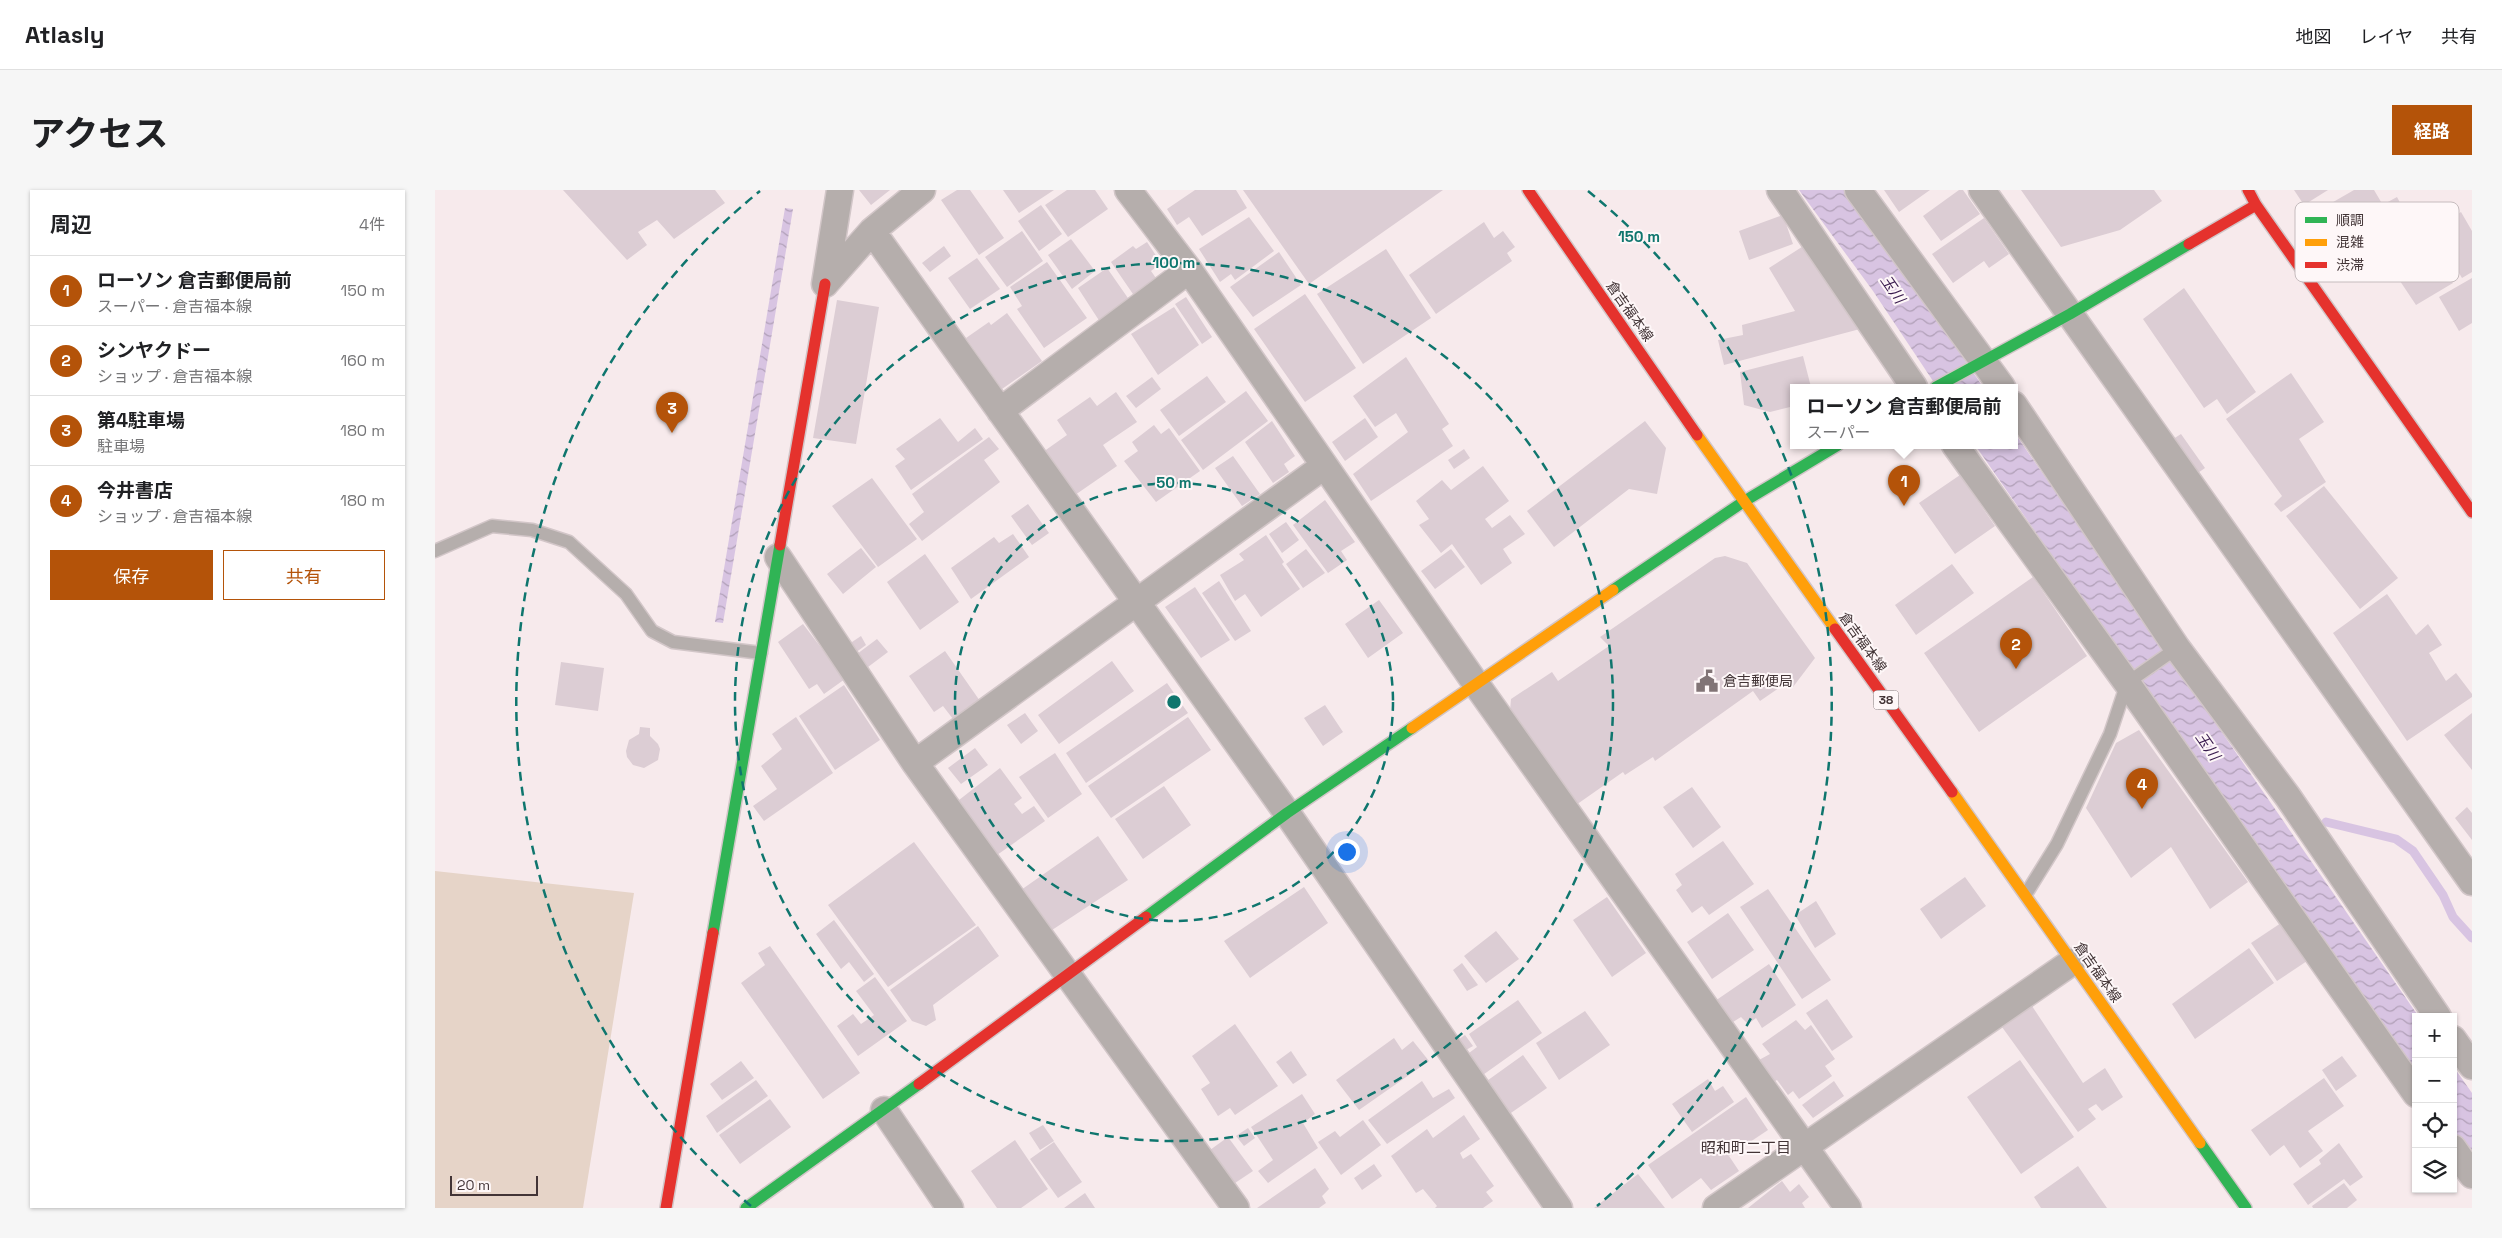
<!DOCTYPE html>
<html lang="ja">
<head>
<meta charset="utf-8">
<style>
  body { margin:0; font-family:"Space Grotesk","Noto Sans JP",sans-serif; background:#f6f6f6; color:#202124 }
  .controls { position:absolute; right:15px; bottom:15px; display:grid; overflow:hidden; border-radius:0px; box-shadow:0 1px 4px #0004 }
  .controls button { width:45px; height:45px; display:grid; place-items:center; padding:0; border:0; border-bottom:1px solid #e0e0e0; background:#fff; color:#202124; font:25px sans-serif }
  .scale { position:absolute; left:15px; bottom:12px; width:88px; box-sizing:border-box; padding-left:5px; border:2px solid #423436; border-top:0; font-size:14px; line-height:18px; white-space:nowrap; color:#423436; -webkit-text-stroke:4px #fef7f8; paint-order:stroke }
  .you { position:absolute; left:911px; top:661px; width:18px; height:18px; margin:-12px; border:4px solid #fff; border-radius:50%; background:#1a73e8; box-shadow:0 0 0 8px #1a73e833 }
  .badge { display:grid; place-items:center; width:32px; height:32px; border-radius:50%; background:#b45309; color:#fff; font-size:16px; font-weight:700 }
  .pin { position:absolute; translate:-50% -41px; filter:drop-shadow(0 1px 2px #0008) }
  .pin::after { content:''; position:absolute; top:26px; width:18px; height:15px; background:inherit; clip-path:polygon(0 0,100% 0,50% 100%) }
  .popup { position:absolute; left:1355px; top:194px; width:228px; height:65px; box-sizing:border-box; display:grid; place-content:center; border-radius:0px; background:#fff; filter:drop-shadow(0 1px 4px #0005); font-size:16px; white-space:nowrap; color:#757577 }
  .popup b { font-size:19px; color:#202124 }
  .popup::after { content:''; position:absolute; left:50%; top:100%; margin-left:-10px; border:10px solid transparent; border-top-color:#fff }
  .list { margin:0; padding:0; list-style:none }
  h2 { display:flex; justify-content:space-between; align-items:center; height:65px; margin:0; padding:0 20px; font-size:21px }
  h2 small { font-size:16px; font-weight:400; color:#757577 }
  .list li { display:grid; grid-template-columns:32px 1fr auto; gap:15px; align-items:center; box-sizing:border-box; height:70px; padding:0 20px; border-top:1px solid #e0e0e0 }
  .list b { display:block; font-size:19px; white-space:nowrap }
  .list p { margin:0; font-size:16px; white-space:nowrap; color:#757577 }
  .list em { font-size:16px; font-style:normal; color:#757577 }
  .actions { display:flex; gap:10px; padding:15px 20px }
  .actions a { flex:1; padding:11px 0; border:1px solid #b45309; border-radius:0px; text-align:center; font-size:18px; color:#b45309 }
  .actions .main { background:#b45309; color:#fff }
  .icon { flex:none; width:28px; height:28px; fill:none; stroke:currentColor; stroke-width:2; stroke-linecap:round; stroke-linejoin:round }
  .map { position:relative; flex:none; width:2037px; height:1018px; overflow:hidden; border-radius:0px }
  header { display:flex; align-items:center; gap:30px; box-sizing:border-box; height:70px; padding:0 25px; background:#fff; border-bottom:1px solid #e0e0e0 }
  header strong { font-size:24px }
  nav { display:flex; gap:28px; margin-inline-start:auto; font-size:18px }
  .intro { display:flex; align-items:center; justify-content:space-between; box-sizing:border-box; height:120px; padding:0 30px }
  h1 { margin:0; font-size:35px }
  .button { padding:12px 22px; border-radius:0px; background:#b45309; color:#fff; font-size:18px; font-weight:700 }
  main { display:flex; gap:30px; padding:0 30px }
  aside { flex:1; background:#fff; border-radius:0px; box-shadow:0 1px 4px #0004 }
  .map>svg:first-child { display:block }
  .pitch { fill:#e6d4c8 }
  .water { fill:url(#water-waves) }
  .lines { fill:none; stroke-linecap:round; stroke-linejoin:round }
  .stream { stroke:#d8c4e2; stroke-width:9 }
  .building { fill:#dccdd4 }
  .lane-casing { stroke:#d2c6c8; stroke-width:15 }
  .street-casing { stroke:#d2c6c8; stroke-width:29 }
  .fast-casing { stroke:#d2c6c8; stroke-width:14 }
  .slow-casing { stroke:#d2c6c8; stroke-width:14 }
  .jam-casing { stroke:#d2c6c8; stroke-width:14 }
  .lane { stroke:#b5aeac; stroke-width:12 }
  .street { stroke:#b5aeac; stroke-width:26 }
  .fast { stroke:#30b455; stroke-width:11 }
  .slow { stroke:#ff9f0a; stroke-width:11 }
  .jam { stroke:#e5322d; stroke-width:11 }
  .ring { fill:none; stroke:#0f766e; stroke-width:2.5; stroke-dasharray:9 6 }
  .labels { text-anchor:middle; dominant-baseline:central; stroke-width:4; stroke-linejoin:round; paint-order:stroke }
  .shield { fill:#fef7f8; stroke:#7a6e70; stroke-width:1 }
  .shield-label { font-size:12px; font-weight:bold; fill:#423436 }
  .street-label { font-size:14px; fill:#423436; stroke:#fef7f8 }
  .poi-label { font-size:14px; fill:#423436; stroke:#fef7f8; text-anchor:start }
  .water-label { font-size:15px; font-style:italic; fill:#381a4d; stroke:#fef7f8 }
  .neighbourhood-label { font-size:15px; fill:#423436; stroke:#fef7f8 }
  .key { fill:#fef7f8; stroke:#c6bcbe; stroke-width:1 }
  .key-label { font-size:14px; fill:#423436 }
  .centre { fill:#0f766e; stroke:#fef7f8; stroke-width:2.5 }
  .ring-label { font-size:15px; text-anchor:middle; font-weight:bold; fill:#0f766e; stroke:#fef7f8; stroke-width:4; stroke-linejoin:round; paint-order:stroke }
</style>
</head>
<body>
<header>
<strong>Atlasly</strong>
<nav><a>地図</a><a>レイヤ</a><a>共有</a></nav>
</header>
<div class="intro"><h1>アクセス</h1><a class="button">経路</a></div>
<main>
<aside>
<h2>周辺<small>4件</small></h2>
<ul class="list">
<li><span class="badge">1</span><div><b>ローソン 倉吉郵便局前</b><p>スーパー · 倉吉福本線</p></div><em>150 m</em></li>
<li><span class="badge">2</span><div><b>シンヤクドー</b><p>ショップ · 倉吉福本線</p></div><em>160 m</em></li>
<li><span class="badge">3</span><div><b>第4駐車場</b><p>駐車場</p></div><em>180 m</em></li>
<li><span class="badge">4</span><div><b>今井書店</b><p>ショップ · 倉吉福本線</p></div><em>180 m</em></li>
</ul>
<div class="actions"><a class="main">保存</a><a>共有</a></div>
</aside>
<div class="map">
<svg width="2037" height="1018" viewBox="0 0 2037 1018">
  <defs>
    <pattern id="water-waves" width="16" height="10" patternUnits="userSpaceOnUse" patternTransform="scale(1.25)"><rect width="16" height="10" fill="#d8c4e2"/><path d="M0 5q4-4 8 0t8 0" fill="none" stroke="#b1a0b8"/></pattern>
  </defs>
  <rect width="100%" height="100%" fill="#f7eaec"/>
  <path class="pitch" d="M0,681l199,22 -51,315h-148z"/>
  <path class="water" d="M1364,0h45l69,94 70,103h-46l-64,-96z
    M350,18l8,1 -70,414 -8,-1z
    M1579,242l405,585h-3v62l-441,-634h39z
    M2018,876l19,27v66l-19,-27z"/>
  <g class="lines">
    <path class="stream" d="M1891,632l70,17 17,12 30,44 10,22 19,21"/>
  </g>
  <path class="building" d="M128,0h152l10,13 -51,36 -17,-19 -19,12 9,13 -20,15z
    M424,0h31l-19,15z
    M522,0h13l34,48 -25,17 -38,-55z
    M568,0h51l-35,23z
    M632,0h28l13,19 -40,28 -23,-32z
    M760,0h41l11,18 -45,28 -13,-19 -12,8 -10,-16z
    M808,0h200l-134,94z
    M1449,0h46l-31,22z
    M1524,0h4l17,24 -39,27 -18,-25z
    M1586,0h133l8,11 -42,29 -59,17z
    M1859,0h34l-24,15z
    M1919,0h20l19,32 -41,24 -24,-41z
    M1962,7l9,17 -11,6 -9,-17z
    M606,15l21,29 -23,17 -21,-30z
    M2026,22l11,19v41l-10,6 -29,-49z
    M1348,25l10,29 -44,16 -10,-29z
    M814,27l25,34 -39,29 -4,-6 -11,8 -21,-33z
    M1549,28l25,36 -20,14 -5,-7 -31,22 -21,-29z
    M1049,32l10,16 9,-7 12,16 -8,6 5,8 -76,53 -27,-39z
    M1980,36l38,57 -37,22 -18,-27 -7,4 -20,-29z
    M587,41l21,30 -36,26 -22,-30z
    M636,49l24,32 -23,18 -24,-34z
    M712,52l14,21 -10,8 7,10 -23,16 -24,-35 22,-16 3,3z
    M1370,55l55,84 -136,36 -6,-25 25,-5 -1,-10 53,-14 -26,-43z
    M509,56l7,10 -21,16 -8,-9z
    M951,59l45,69 -68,46 -46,-70z
    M844,62l22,33 -48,32 -23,-30z
    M542,68l23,31 -30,20 -22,-31z
    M612,72l40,56 -43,30 -27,-39 5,-3 -12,-19z
    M672,78l23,33 -30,21 -22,-34z
    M2037,88v45l-13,8 -20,-34z
    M1749,98l72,104 -29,22 -10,-15 -13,9 -61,-89z
    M870,104l51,74 -51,34 -51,-73z
    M751,107l26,40 -10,7 -27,-40z
    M402,110l42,7 -23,137 -43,-6z
    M739,117l25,38 -41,30 -27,-41z
    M572,123l35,48 -40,28 -36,-51 23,-16 2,3z
    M1368,166l8,31h-17v19l-24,6 -26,-7 -4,-33z
    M971,167l43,67 -7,5 11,17 -82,55 -18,-27 55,-42 -12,-19 -21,14 -22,-31z
    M1856,183l33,49 -25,17 27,43 -45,30 -7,-8 8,-8 -56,-77z
    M772,186l19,26 -47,34 -19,-26z
    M717,187l9,12 -25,19 -10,-12z
    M811,201l22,30 -65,49 -22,-30z
    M681,202l21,30 -34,23 14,21 -42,29 -32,-43 24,-17 -10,-15 33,-23 7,9z
    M505,228l18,24 17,-14 8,11 -72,51 -16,-24 10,-7 -9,-10z
    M930,228l13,19 -33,24 -13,-19z
    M837,231l23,35 -11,8 5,8 -16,11 -28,-41z
    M1210,231l21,27 -9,46 -28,-5 -75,58 -27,-36z
    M719,235l7,9 8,-6 31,43 -44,31 -32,-41 14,-10 -6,-9z
    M1746,244l24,34 -10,7 -25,-34z
    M554,247l10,12 -15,11 16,22 -78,59 -13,-17 15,-12 -12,-18z
    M1029,259l6,9 -16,11 -6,-9z
    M798,266l27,38 -18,12 -27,-38z
    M1048,276l26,35 -24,18 7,9 18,-13 15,19 -22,15 9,14 -31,22 -29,-41 -11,9 -22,-28 10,-6 -13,-18 26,-21 9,10z
    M1525,285l35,51 -40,28 -36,-51z
    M437,288l45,61 -39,28 -46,-61z
    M1889,296l74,92 -38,31 -74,-93z
    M890,310l30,42 -14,9 6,9 -19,13 -35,-48z
    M593,314l21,29 -17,12 -21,-29z
    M851,332l13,18 -17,13 -13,-19z
    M578,344l16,23 -58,42 -20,-31 43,-31 5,6z
    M831,345l18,27 -2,2 18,25 -39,28 -16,-23 -10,7 -15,-26 24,-15 -5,-6z
    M426,358l15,19 -33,27 -16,-20z
    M871,359l19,24 -22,15 -17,-24z
    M1016,359l14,18 -30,22 -14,-18z
    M490,364l34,48 -39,28 -33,-48z
    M1290,366l22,7 68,95 -22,29 -4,-6 -29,20 -7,-10 -98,70 -2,-4 -28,18 -2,-3 -47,33 -66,-94 1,-12 41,-27 6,9 51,-35 -9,-9 115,-79z
    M1517,374l22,29 -58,42 -21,-30z
    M1598,387l54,79 -108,76 -55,-79z
    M784,391l32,50 -16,10 -33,-48z
    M760,397l35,53 -29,18 -36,-51z
    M1952,404l29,41 12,-11 14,21 -13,8 17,28 10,-8 16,21v3l-65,44 -74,-108z
    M944,410l24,33 -35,25 -23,-34z
    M368,434l42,55 -21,15 -7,-10 -8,5 -31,-47z
    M426,446l5,9 -11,8 -6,-9z
    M442,449l11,13 -20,15 -11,-13z
    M510,461l35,50 -27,18 -10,-13 -9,6 -25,-36z
    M677,471l22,30 -75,53 -21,-29z
    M126,472l43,6 -6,43 -43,-6z
    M732,493l21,30 -102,70 -20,-30z
    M409,495l36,55 -45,30 -36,-54z
    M890,515l18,27 -20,14 -19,-28z
    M590,523l13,18 -17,13 -14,-19z
    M2037,523v57l-28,-35z
    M361,527l37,56 -69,48 -11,-15 24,-17 -16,-23 21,-17 -10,-15z
    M753,527l23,33 -100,68 -23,-32z
    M205,537l10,1v8l8,8 2,5 -2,11 -14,8 -11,-3 -6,-8 -1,-6 3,-11 10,-6z
    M1704,540l109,152 -38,27 -39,-62 -40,31 -45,-70 30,-65z
    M540,558l13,17 -27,19 -13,-16z
    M620,563l27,41 -34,24 -29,-41z
    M565,578l22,30 -8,6 8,10 12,-8 11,15 -48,34 -38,-55z
    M729,596l27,39 -48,34 -28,-40z
    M1257,597l29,40 -28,21 -30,-41z
    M2032,617l5,6v27l-17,-22z
    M663,646l30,44 -79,52 -28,-42z
    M1288,651l31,43 -45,31 -7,-9 -10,7 -16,-23 6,-5 -7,-11z
    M479,652l62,83 -88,62 -60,-82z
    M1530,687l21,29 -45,33 -21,-30z
    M869,697l24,36 -78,55 -26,-37z
    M1333,699l63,91 -29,19 -62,-92z
    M1172,707l39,56 -34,24 -39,-57z
    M1381,711l20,33 -21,14 -20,-33z
    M1293,723l26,37 -42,29 -25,-37z
    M399,730l40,54 -10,8 -15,-20 -8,7 -25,-35z
    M1846,733l26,38 -30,20 -26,-38z
    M543,736l21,30 -66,49 3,15 -10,6 -14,-5 -22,-31z
    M1061,741l23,28 -33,24 -22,-27z
    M335,756l90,127 -37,26 -82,-116 24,-18 -7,-12z
    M1814,758l25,35 -79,56 -23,-35z
    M1027,773l16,22 -11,6 -14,-21z
    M1334,774l27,41 -34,23 -6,-10 -8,6 -7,-7 -8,5 -18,-21z
    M440,787l32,44 -49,35 -21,-30 16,-12 8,10 13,-9 -18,-24z
    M1392,809l26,38 -21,14 -26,-38z
    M1083,810l24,33 -62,44 -15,-21 12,-9 -8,-13z
    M1597,816l51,77 22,-15 18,29 -21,14 -6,-7 -8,5 8,10 -18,13 -76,-105z
    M1150,821l25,34 -51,35 -23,-37z
    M1361,830l9,10 6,-5 24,34 -10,7 7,10 -33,23 -6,-8 -5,4 -11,-15 -5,3 -13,-23 11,-6 -8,-10z
    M800,834l43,62 -43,29 -5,-7 -12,8 -17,-27 9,-6 -18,-27z
    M1030,845l8,11 -7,4 -7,-11z
    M959,848l8,12 11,-9 16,20 -70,49 -23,-30z
    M856,861l16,24 -14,9 -17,-22z
    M1088,865l24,33 -39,27 -24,-32z
    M1907,866l15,20 -21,15 -14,-21z
    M1585,870l54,77 -53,37 -54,-77z
    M306,871l13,17 -32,22 -12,-16z
    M1889,888l20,28 -36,25 15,20 -23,17 -16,-23 -14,11 -19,-26z
    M1273,889l7,12 8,-5 11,16 -42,30 -20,-28z
    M321,890l12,16 -51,37 -11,-17z
    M987,891l11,17 16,-9 6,9 -68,46 -19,-24z
    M1399,891l10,15 -31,22 -11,-13z
    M867,904l13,20 -12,9 15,25 -50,35 -10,-12 15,-11 -22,-33z
    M1311,907l22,33 -39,26 10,15 -28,19 -10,-12 -29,21 -24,-34z
    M335,909l21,28 -51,37 -21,-29z
    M1029,925l16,24 -20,14 3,6 8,-5 23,32 -8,6 7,9 -10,7h-48l2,-2 -14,-17 -7,4 -25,-37 36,-27 6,9z
    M928,930l18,25 -40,30 -23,-33 17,-11 5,6z
    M608,935l11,16 -14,9 -11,-17z
    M813,938l7,10 -11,8 -8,-10z
    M793,947l25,34 -18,12 -25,-33z
    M580,950l33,49 -27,19h-24l-26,-37z
    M619,952l28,40 -24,16 -28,-39z
    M1904,953l24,34 -13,9 -6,-7 -36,26 -15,-21 28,-20 -2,-4z
    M939,974l8,12 -20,14 -8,-12z
    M1643,976l29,42h-66l-7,-11z
    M880,978l14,21 -7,7 4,7 -7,5h-62z
    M1203,984l27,34h-71z
    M1347,991l8,11 9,-8 10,13 -7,6 3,5h-57z
    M1909,993l13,17 -10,8h-34l-1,-2z
    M650,1003l10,15h-31z"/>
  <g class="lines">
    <defs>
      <path id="lane" d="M0,361l57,-25 40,4 37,12 57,52 26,37 21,11 88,11
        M1591,704l31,-50 53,-110 17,-51 50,-35"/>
      <path id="street" d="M693,0l61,80 287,414 372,524
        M1345,0l134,197
        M1423,0l144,197
        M1547,0l490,692
        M437,41l415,582 272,395
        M390,94l47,-53 50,-41
        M390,94l15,-94
        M1579,215l163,243 111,149 150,220
        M565,221l189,-141
        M1520,255l172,238 289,411
        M343,367l137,206 321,445
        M480,573l409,-297
        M2018,849l19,27
        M449,920l66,98
        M2018,958l19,27
        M1281,1018l356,-246"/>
      <path id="fast" d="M1501,197l134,-73 119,-70
        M1178,400l130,-88 95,-57
        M711,727l141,-104 125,-85
        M278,743l67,-388
        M1765,953l46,65
        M311,1018l173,-124"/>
      <path id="slow" d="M1262,245l138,194
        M977,538l201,-138
        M1517,602l248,351"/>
      <path id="jam" d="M1093,0l169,245
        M1813,0l8,15 216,307
        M1754,54l67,-39
        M345,355l45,-261
        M1400,439l117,163
        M484,894l227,-167
        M231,1018l47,-275"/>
    </defs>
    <use href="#lane" class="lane-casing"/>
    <use href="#street" class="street-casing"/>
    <use href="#fast" class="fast-casing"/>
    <use href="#slow" class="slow-casing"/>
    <use href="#jam" class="jam-casing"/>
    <use href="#lane" class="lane"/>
    <use href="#street" class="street"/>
    <use href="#fast" class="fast"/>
    <use href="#slow" class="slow"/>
    <use href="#jam" class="jam"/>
  </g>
  <g class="ring">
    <circle cx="739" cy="512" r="219"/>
    <circle cx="739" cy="512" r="439"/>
    <path d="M316 1016A658 658 0 0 1 325 1M1153 1A658 658 0 0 1 1162 1016"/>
  </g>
  <defs>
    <symbol id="civic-bare" viewBox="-9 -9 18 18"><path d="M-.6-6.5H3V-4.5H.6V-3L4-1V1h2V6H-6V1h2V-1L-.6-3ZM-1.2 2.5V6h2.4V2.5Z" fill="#817476" stroke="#fef7f8" stroke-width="2.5" paint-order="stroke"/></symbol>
  </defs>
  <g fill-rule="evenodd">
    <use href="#civic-bare" x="1256" y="475" width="32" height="32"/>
  </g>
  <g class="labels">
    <rect class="shield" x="1438.5" y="500.5" width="25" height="19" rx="4"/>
    <g class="shield-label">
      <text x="1451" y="510">38</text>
    </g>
    <g class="street-label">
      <text transform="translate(1195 121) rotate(55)">倉吉福本線</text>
      <text transform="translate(1428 452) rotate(54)">倉吉福本線</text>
      <text transform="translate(1663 782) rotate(55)">倉吉福本線</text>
    </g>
    <g class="poi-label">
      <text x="1288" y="491">倉吉郵便局</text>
    </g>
    <g class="water-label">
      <text transform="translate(1458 99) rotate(55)">玉川</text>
      <text transform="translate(1773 556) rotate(55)">玉川</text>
    </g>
    <g class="neighbourhood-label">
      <text x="1311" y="957">昭和町二丁目</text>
    </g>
  </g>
  <rect x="1860" y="12" width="164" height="80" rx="8" class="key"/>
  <rect x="1870" y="27" width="22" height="6" fill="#30b455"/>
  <rect x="1870" y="49" width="22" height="7" fill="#ff9f0a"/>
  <rect x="1870" y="72" width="22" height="6" fill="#e5322d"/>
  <g class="key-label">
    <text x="1901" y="35">順調</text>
    <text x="1901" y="57">混雑</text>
    <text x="1901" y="80">渋滞</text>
  </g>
  <circle cx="739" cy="512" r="8" class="centre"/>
  <g class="ring-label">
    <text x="1204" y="52">150 m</text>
    <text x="739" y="78">100 m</text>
    <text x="739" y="298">50 m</text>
  </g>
</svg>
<div class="controls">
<button>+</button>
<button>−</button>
<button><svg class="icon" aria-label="locate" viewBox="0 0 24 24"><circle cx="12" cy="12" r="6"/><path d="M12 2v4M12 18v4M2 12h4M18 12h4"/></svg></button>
<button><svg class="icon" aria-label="layers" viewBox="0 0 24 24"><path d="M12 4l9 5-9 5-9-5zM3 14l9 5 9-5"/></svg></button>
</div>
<div class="scale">20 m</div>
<div class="you"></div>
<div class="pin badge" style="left:1469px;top:316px">1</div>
<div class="popup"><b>ローソン 倉吉郵便局前</b>スーパー</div>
<div class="pin badge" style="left:1581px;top:479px">2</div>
<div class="pin badge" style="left:237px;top:243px">3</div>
<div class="pin badge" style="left:1707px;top:619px">4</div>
</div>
</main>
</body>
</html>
